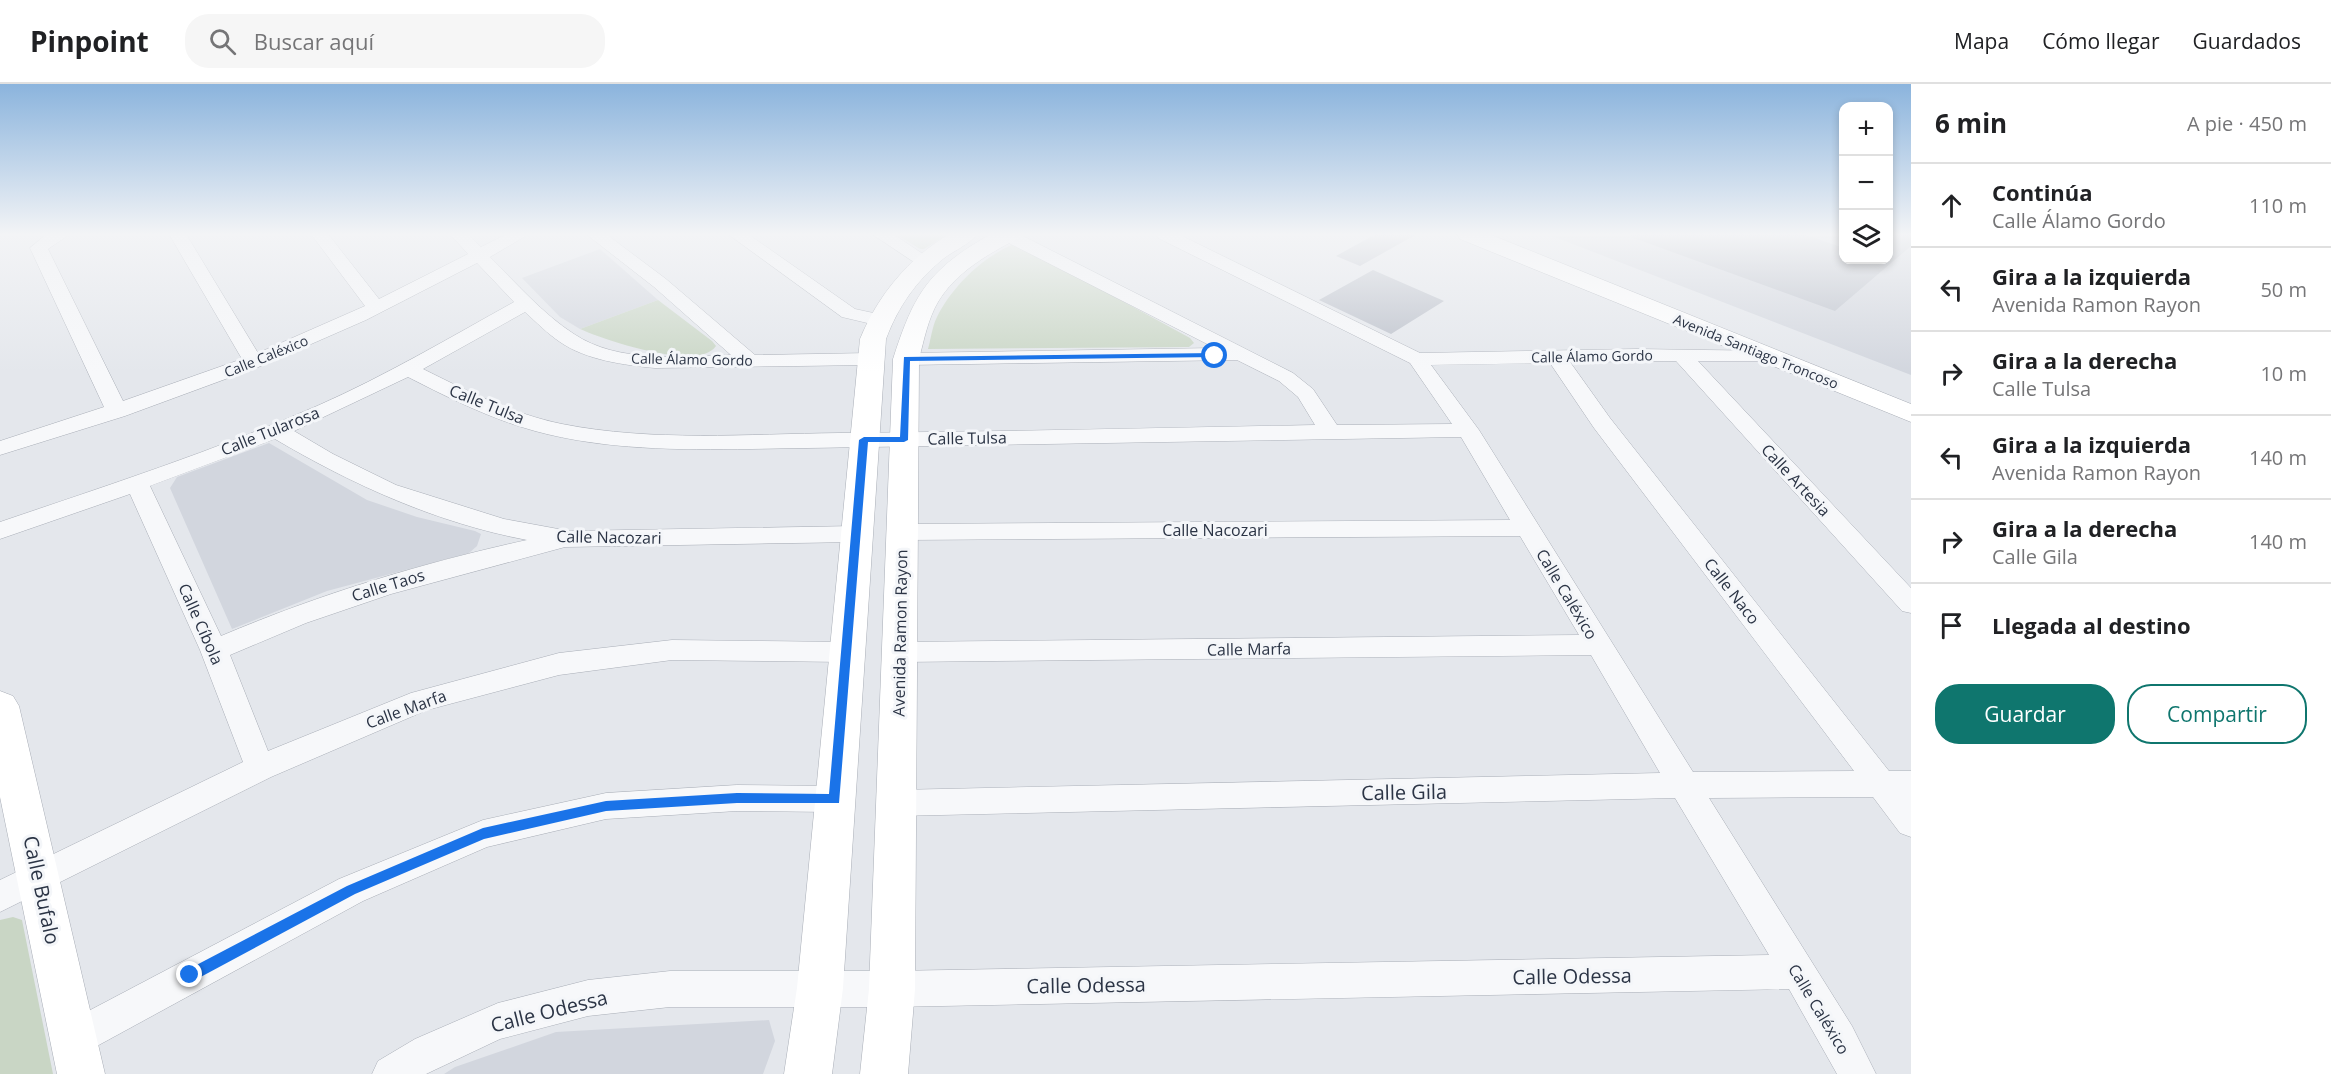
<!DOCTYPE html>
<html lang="es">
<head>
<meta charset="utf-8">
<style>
  body { margin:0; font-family:"Open Sans",sans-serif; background:#f6f6f6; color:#202124 }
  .controls { position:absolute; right:18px; top:18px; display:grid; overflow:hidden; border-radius:12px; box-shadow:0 3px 9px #0003 }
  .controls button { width:54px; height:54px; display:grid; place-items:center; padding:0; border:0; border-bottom:2px solid #e0e0e0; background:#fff; color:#202124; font:30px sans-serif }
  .stop { position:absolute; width:18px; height:18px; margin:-14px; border:4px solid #1a73e8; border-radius:50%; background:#fff }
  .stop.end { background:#1a73e8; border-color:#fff; box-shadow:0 2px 6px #0008 }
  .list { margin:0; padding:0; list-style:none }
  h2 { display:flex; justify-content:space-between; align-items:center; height:78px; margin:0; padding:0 24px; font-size:26px }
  h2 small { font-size:20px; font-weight:400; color:#757577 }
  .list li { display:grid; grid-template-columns:39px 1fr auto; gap:18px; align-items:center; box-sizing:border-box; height:84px; padding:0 24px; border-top:2px solid #e0e0e0 }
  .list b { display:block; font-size:22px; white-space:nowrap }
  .list p { margin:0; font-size:20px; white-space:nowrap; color:#757577 }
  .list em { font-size:20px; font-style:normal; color:#757577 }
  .actions { display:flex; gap:12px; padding:18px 24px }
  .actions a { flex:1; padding:14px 0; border:2px solid #0f766e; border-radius:24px; text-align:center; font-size:21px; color:#0f766e }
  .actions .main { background:#0f766e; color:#fff }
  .icon { flex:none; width:33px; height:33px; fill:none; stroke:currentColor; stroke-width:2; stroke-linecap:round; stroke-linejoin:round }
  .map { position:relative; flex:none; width:1911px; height:990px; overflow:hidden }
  header { display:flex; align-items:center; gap:36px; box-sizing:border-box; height:84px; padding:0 30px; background:#fff; border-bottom:2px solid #e0e0e0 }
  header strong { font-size:28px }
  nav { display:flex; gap:33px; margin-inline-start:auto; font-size:21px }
  .search { width:420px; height:54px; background:#f6f6f6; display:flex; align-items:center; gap:15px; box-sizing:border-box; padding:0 21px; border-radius:24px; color:#757577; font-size:22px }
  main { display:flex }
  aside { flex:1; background:#fff }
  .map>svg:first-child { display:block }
  .built { fill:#d2d6de }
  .green { fill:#c9d6c5 }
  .building { fill:#bbc0ca }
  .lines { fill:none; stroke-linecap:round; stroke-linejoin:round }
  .street-casing { stroke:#a9aeb7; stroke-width:1 }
  .secondary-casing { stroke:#a9aeb7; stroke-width:1 }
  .street { fill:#f7f8fa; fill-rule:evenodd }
  .secondary { fill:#fff; fill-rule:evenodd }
  .route { fill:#1a73e8 }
  .labels { text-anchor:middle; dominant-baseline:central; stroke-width:6; stroke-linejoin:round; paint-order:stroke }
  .far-street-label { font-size:14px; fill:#2b3445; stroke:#f4f6f9 }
  .street-label { font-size:16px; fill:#2b3445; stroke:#f4f6f9 }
  .near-street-label { font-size:20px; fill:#2b3445; stroke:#f4f6f9 }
</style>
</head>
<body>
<header>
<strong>Pinpoint</strong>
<div class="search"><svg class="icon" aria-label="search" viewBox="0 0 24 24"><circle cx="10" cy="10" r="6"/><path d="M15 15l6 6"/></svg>Buscar aquí</div>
<nav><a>Mapa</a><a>Cómo llegar</a><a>Guardados</a></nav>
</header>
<main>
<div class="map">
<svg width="1911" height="990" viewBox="0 0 1911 990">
  <rect width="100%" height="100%" fill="#e4e7ec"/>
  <path class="built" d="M1547,150h296l1,26h44l23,-26v141z
    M600,165l58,51 -78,29 -20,-12 -38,-39z
    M269,359l98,57 50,17 58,14 6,3 -4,12 -8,7 -142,38 -95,38 -62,-141 7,-11z
    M769,936l6,21 -12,33h-319l11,-7 101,-35z"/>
  <path class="green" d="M896,150h52l-24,15h-4z
    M1016,159l174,95 4,5 -5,4 -261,2c3,-10 4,-22 9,-32 16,-32 47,-61 79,-74z
    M658,216l54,41 4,5c-17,26 -112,-6 -136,-17z
    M13,833l9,3 31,154h-53v-154z"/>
  <path class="building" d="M1376,150h41l-57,32 -24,-10z
    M1631,150h172l41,14v12h44v-26h23v12l-76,65 -204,-74z
    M1373,186l71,31 -53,33 -72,-34z"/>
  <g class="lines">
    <defs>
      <path id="street" d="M47,150h23l-22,15 75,152 119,-42 -73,-125h17l72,119 107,-47 -54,-72h17l51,65 89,-45 -18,-20h18l13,13 26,-13h22l-39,23c26,26 53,57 84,77 45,30 107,22 157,21l-77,-68 -68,-53h20l60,45 89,76 115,-2 7,2 3,4 -3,4 -7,2 -215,3c-31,-3 -69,-8 -95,-26 -12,-8 -24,-20 -35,-30l-102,57c44,22 90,45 139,55 91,18 185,10 277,9 159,-1 317,-5 476,-8l-17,-28 -19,-16 -42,-21 -331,5 -7,-2 -3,-4 3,-4 7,-2 309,-5 -214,-109 -2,-5h20l274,139 20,16 24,36 115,-1 -42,-61 -252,-125 -2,-4h22l242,119 216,-4 138,2 3,4 -3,4 -7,2h-69l213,227v25l-9,-2 -226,-250 -106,1 40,56 279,353h22v66l-11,-4 -27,-36 -164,1 143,228 24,48h-39l-48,-85 -897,18h-222l-82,9 -88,23 -74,35h-54l6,-13 37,-22 83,-36 90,-23 82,-9h222l877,-16 -94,-157 -778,18 -11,-4 -5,-9 5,-9 11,-4 763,-17 -69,-118 -691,7 -10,-3 -4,-7 4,-7 10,-3 679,-7 -59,-99 -618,4 -9,-2 -3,-6 3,-6 9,-2 608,-4 -49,-83 -710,12c-72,1 -146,1 -216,-18 -44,-12 -86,-33 -127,-54l-114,54 39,23 63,31 108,34 65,12 287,-5 9,2 3,6 -3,6 -9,2 -291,5 -174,47 -85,29 -76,32 38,96 143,-58 148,-40 113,-13 175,2 10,3 4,7 -4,7 -10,3 -175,-2 -113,15 -132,35 -156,67 -271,135v-32l243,-118 -43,-112 -70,-156 -130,45v-17c106,-36 214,-71 317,-116 68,-30 132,-68 197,-104l-37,-39 -111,57 -105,46 -136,50 -125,39v-14l104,-34 -74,-159zM1550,279l44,65 260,343 -161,1 -214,-342 -48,-65zM275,355c78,46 162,84 252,101 -105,23 -207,54 -306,96l-71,-150z
        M728,150h20l107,75 32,7 3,4 -3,4 -7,2 -38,-9z
        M872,150h21l42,28 -3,4h-12z
        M737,701l98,1 11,4 4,9 -4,9 -11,4 -98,-1 -131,8 -119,28 -124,54 -277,151 -13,5 -13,-5 -5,-13 5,-13 279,-147 144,-59 123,-27z"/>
      <path id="secondary" d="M949,150h28c-8,11 -24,17 -34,25 -27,22 -45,48 -57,80l-43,649 -11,86h-48l13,-86 63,-649c18,-44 48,-80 89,-105z
        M991,150h29l-3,5c-29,15 -62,34 -79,63 -10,17 -14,38 -19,57l-4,630 -7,85h-48l9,-85 24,-630c21,-66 36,-90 98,-125z
        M1457,150h32l422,170v18l-451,-183z
        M0,607l13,5 6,10 86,368h-48l-57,-277z"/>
    </defs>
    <use href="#street" class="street-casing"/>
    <use href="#secondary" class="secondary-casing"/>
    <use href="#street" class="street"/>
    <use href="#secondary" class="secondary"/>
  </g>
  <linearGradient id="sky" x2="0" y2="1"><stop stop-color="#8bb4dd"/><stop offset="0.52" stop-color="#f3f4f6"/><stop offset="1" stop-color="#f3f4f6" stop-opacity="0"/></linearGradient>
  <rect width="1911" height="289" fill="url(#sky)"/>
  <path class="route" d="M1215,269l2,1v3l-307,4 -2,79 -4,2h-36l-29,361h-102l-131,8 -122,28 -129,55 -160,86 -5,2 -5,-2 -2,-5 2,-4 162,-85 136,-58 123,-27 131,-8 92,1 30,-354 5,-3h36l4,-80z"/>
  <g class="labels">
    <g class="far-street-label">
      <text transform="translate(1756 267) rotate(22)">Avenida Santiago Troncoso</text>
      <text transform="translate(266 272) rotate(-22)">Calle Caléxico</text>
      <text transform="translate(1592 272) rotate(-1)">Calle Álamo Gordo</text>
      <text transform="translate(692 275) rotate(1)">Calle Álamo Gordo</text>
    </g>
    <g class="street-label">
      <text transform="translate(487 320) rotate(22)">Calle Tulsa</text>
      <text transform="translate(270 347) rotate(-22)">Calle Tularosa</text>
      <text transform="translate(967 354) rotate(-1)">Calle Tulsa</text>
      <text transform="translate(1796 396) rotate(47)">Calle Artesia</text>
      <text x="1215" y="446">Calle Nacozari</text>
      <text transform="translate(609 453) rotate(1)">Calle Nacozari</text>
      <text transform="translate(388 501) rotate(-17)">Calle Taos</text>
      <text transform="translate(1732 507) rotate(52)">Calle Naco</text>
      <text transform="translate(1567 510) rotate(59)">Calle Caléxico</text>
      <text transform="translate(201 540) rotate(66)">Calle Cíbola</text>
      <text transform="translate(900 549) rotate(-89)">Avenida Ramon Rayon</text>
      <text transform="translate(1249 565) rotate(-1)">Calle Marfa</text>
      <text transform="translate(406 625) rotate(-20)">Calle Marfa</text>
      <text transform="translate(1819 925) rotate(59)">Calle Caléxico</text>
    </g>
    <g class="near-street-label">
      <text transform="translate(1404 708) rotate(-1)">Calle Gila</text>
      <text transform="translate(42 806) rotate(78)">Calle Bufalo</text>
      <text transform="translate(1572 892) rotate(-1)">Calle Odessa</text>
      <text transform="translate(1086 901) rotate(-1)">Calle Odessa</text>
      <text transform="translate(549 927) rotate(-14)">Calle Odessa</text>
    </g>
  </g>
</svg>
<div class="controls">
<button>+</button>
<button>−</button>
<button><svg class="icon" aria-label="layers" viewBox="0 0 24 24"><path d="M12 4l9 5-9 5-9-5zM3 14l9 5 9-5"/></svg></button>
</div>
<div class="stop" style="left:1215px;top:272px"></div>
<div class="stop end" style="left:190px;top:891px"></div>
</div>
<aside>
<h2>6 min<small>A pie · 450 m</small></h2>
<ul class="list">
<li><svg class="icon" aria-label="ahead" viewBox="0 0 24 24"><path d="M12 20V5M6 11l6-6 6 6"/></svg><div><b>Continúa</b><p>Calle Álamo Gordo</p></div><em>110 m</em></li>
<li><svg class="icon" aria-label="left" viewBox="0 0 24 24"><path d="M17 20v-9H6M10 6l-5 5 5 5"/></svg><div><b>Gira a la izquierda</b><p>Avenida Ramon Rayon</p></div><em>50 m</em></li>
<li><svg class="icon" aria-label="right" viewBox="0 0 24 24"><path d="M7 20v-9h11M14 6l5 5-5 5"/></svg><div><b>Gira a la derecha</b><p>Calle Tulsa</p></div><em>10 m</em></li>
<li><svg class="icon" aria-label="left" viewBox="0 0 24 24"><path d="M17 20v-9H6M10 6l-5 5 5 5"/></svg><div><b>Gira a la izquierda</b><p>Avenida Ramon Rayon</p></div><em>140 m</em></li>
<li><svg class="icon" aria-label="right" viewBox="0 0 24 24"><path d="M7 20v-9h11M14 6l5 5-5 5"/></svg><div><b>Gira a la derecha</b><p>Calle Gila</p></div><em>140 m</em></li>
<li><svg class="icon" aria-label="arrive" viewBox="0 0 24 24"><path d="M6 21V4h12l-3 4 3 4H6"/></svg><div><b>Llegada al destino</b></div></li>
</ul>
<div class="actions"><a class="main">Guardar</a><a>Compartir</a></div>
</aside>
</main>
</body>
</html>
